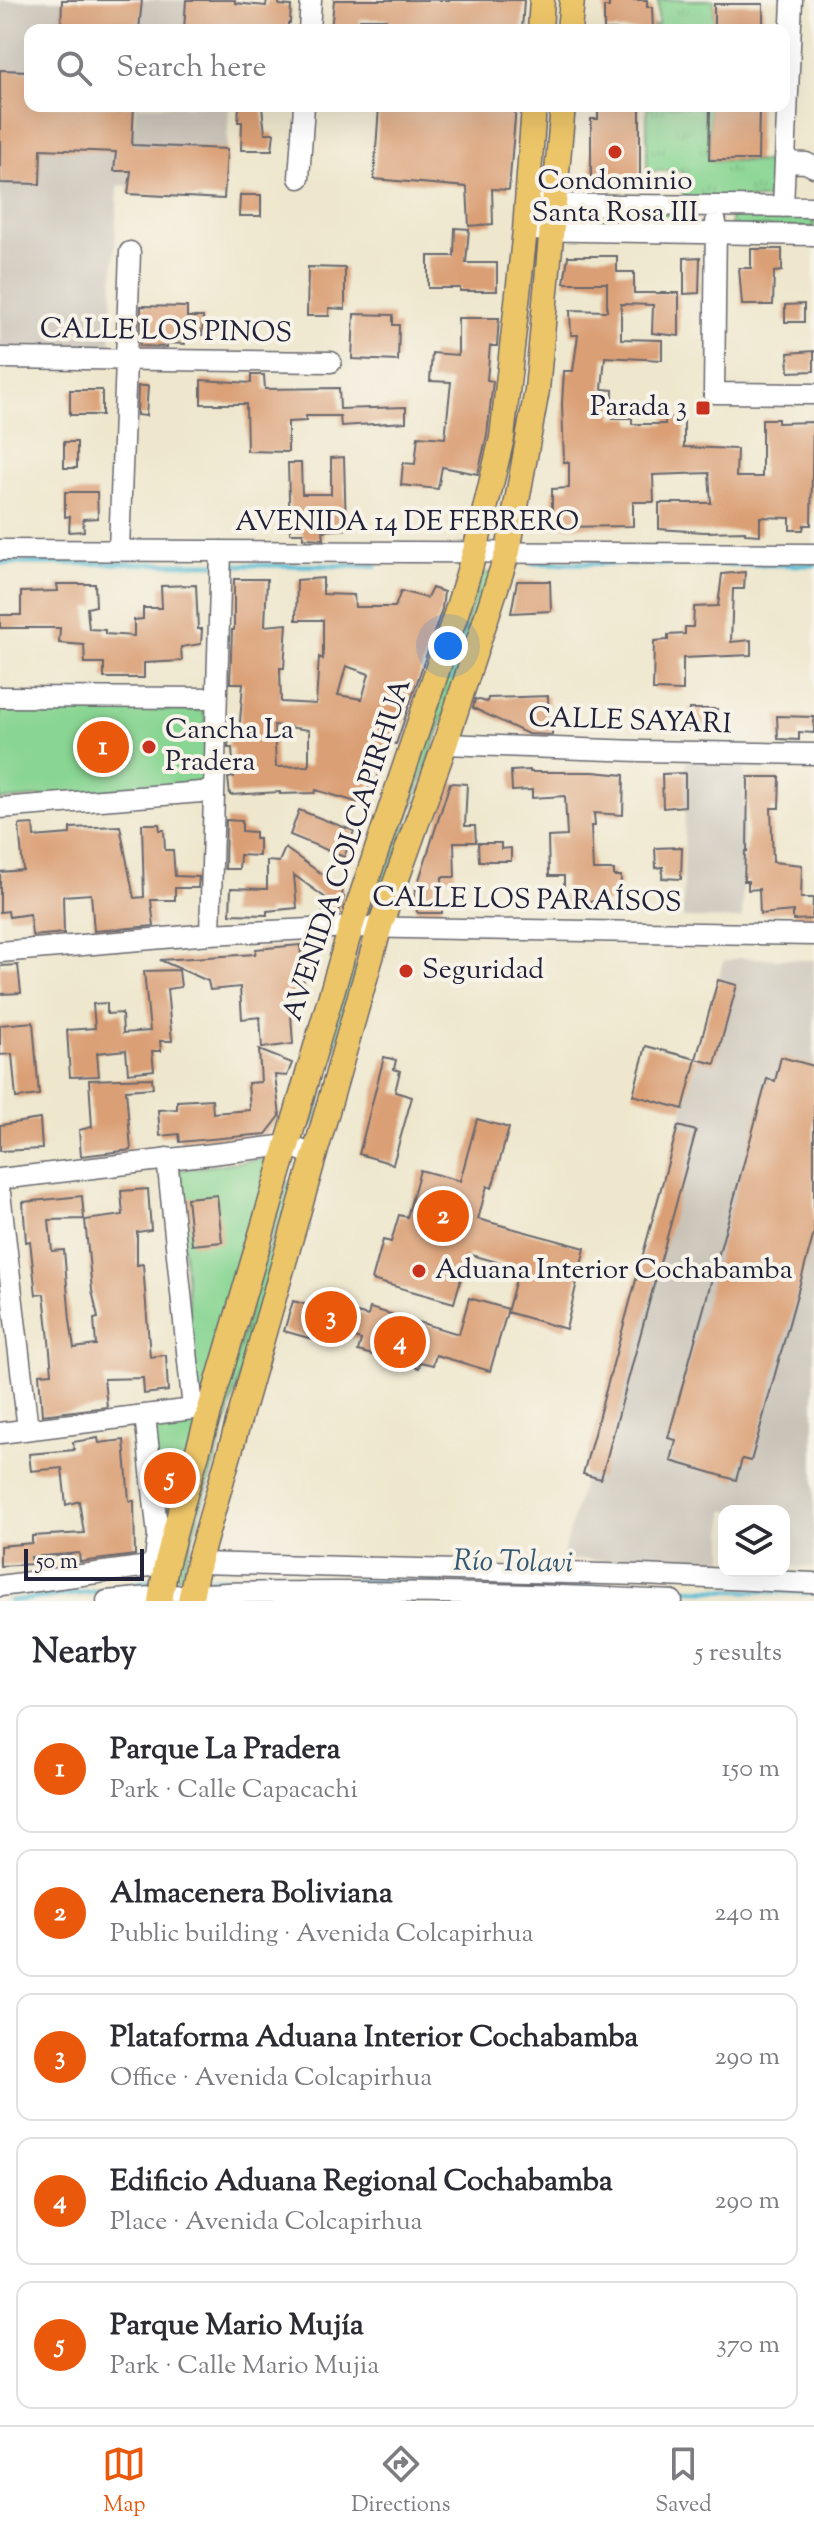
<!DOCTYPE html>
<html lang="en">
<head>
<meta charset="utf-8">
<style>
  body { margin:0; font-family:"Sorts Mill Goudy",serif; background:#f2f2f3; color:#2b2b33 }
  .controls { position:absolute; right:24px; bottom:24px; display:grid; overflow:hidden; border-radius:16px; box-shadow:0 8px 32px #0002 }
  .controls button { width:72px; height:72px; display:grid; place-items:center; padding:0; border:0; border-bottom:2px solid #e1e1e2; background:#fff; color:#2b2b33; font:40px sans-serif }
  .scale { position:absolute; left:24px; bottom:20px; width:120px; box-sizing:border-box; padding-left:8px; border:4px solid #22223b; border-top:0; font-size:22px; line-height:28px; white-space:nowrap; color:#22223b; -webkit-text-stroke:6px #f7f3e8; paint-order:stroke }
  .you { position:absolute; left:448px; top:646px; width:28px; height:28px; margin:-20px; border:6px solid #fff; border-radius:50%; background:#1a73e8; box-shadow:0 0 0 12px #1a73e833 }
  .badge { display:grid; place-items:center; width:52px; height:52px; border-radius:50%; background:#ea580c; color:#fff; font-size:26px; font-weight:700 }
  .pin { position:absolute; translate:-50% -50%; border:4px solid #fff; box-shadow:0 2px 8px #0006 }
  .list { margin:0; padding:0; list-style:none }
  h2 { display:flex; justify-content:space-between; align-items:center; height:104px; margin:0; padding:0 32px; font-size:34px }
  h2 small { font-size:26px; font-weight:400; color:#7c7c81 }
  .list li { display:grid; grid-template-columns:52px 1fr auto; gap:24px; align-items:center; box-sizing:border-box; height:128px; margin:0 16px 16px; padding:0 16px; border:2px solid #e1e1e2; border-radius:16px }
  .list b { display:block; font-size:30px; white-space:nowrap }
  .list p { margin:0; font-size:26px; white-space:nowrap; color:#7c7c81 }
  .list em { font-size:26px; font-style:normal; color:#7c7c81 }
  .icon { flex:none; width:44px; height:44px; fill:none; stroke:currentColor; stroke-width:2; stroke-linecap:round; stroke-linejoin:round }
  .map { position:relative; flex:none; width:814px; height:1601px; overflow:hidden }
  .search { position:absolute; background:#fff; box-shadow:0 8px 32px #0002; left:24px; right:24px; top:24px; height:88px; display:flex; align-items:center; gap:20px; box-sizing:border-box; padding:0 28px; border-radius:16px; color:#7c7c81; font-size:30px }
  .sheet { height:824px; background:#fff }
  nav { display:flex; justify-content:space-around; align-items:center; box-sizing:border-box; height:112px; border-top:2px solid #e1e1e2; background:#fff; font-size:22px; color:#7c7c81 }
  nav a { display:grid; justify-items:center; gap:4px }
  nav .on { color:#ea580c }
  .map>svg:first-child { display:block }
  .industrial { fill:#c9c3b8 }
  .grass { fill:url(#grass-tufts); stroke:#567c67; stroke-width:2 }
  .park { fill:#89d593; stroke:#567c67; stroke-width:2 }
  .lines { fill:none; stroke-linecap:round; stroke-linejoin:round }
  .stream { stroke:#56bbd4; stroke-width:5 }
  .building { fill:#da9f74; fill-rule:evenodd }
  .minor-casing { stroke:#69676e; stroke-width:23 }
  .major-casing { stroke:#69676e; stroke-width:27 }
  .minor { stroke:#fff; stroke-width:20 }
  .major { stroke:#edc569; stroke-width:24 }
  .poi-dot { fill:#c8321e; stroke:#f7f3e8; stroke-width:3 }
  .labels { text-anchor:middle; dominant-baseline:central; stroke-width:8; stroke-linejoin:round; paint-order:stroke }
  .poi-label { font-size:28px; fill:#22223b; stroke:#f7f3e8; text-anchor:start }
  .street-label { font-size:28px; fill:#22223b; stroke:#f7f3e8 }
  .water-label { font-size:30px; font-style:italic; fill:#345871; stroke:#f7f3e8 }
</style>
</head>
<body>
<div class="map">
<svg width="814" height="1601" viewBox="0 0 814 1601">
  <defs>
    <pattern id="grass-tufts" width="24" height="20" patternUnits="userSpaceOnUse" patternTransform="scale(2)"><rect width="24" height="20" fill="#89d593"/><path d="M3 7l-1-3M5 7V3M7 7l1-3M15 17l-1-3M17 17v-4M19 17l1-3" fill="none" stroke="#76b780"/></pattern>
  </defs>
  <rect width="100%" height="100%" fill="#f7f3e8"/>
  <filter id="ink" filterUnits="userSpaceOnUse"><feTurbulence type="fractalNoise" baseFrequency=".0125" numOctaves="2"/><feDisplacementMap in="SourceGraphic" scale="16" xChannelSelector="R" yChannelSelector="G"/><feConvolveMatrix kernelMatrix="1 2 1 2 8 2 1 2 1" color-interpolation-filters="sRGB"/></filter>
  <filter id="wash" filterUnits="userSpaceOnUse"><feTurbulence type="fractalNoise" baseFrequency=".006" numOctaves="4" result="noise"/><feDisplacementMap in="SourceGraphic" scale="32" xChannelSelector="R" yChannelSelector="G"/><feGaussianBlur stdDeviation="1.8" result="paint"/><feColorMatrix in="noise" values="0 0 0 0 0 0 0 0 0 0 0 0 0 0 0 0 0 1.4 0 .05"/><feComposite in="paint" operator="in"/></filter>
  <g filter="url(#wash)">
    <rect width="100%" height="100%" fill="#eee7cd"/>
    <path class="industrial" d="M0,0h235l-2,30h-203v76h104l-4,57 6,-57h93l-5,93 -96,-5 1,-8 -11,-1 -8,165 -110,-1z
      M686,760l59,2 -3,157 -59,-1z
      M738,958l76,2v607l-30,-1v-55h-60v53l-162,-5 161,-597z"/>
    <path class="grass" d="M658,0h56v30h-61v-5h5z
      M647,106h63l-1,54 66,2 -2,26 -7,11 -83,-1 -1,-27h-35z
      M593,213h101v11h-101z
      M731,214l83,1v13l-83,-1z
      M483,573h10l-118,342 -9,-2z
      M350,966l9,3 -46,157 -9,-2z
      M287,1182l9,2 -115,393 -9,-1z"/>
    <path class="park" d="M0,708l201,2 5,5 -1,64 -3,4 -202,17z
      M263,1159l6,2 1,6 -110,405 -8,-150 46,-6 -21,-246z"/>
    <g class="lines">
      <path class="stream" d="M0,563l215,1
        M533,563l281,2
        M225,565l151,1
        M210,1578l227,5
        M531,1585l283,8
        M10,1601l102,-11 39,-10"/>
    </g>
    <g id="blocks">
      <path class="building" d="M62,0h80l-3,30h-78z
        M186,0h49v3l31,3 1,-6h12v5l12,1 -1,17h-2v7h-104z
        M334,0h190l-2,30h-137l1,-11h-26l-1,11h-28z
        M609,0h38v7h5l1,23h-49v-23h5z
        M714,4h49v24h-6v2h-38v-3h-5z
        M0,70l30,1v35h104l-2,39 95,4 -3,50 -96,-5 3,-23h-17l2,-19 -75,-3 -1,35 -40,-1z
        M239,106l23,1 3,26h9l-2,17h-31l1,-28h-4z
        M379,106h137l-7,84 -17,-1 1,35 -24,2 -2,-39 -93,-8z
        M598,106h42v79h-49v-66h7z
        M710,106h49l-1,54h-49z
        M240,195h21v21h-22z
        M455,228l14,1 -3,34h31v28h-37v-3h-32v-32h26z
        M751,249h31v22l-8,1 -1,33h-31l-3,-37h12z
        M568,256h49v16h17v21h45v43l-27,-3 1,-28 -32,-1v35l41,1v20l-57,-3 -3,32 11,1v28h19v6h33v-6l19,1v28l53,2 -1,28h26v-58h16v4l35,-1 -2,103h-7l-1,5h-13v-12l-30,-1v18l-15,-1v-3l-41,1 -45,-3v-26h52l-2,-30 -56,2 1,27h-21v24l-81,1v-38l17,-1v-26h-5l-2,-59 2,-32h9l5,-36h-7l-1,-25 37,1v-28h-43z
        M700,257l-1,36 -15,1v-36z
        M308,267l37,1v41l-16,-1v8h-22z
        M804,304v18h-19v-17z
        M141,306l46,1v10h16l-1,18h-16l-1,9 -18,-1v4l-27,-1z
        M354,314l39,1v10h6l-1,36 -46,-2z
        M458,318h41l-2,28h-7l-3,34 6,1 -6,54 -9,39 -36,-7 -4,22 -37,-4 2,-22 12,1 3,-28 27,2 6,-56 -21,-1 2,-28 26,2z
        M814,351v20l-25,1 -1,-19z
        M251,375h13l1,14 74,-1 1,21 66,-2v15l-65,4 -1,-10h-34v5l-18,1v30l-41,-1 -1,-47h-45v-24l50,3z
        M138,386h10l-2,30 -9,-1z
        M70,390h32v25h-32z
        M64,442h13v26h-13z
        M344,457l2,72 -23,2 1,8 -21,-1v-5h-13l-2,-70h13l1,31h29v-36z
        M65,492h32l1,26 -15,1 1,12 -15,1 1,-16 -5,1z
        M745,572l-1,17h-11l-2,53 20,-2v15l-68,3v33l-30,-1 1,-49 14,-1v-5l17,-1v-7h8l1,-20 24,-1 4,-32z
        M323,578v16l31,1 1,12h40l6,-16 26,7 5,-10 12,4 -2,17 -46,135 -5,-1 -14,36 -5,-1 -9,26 -47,-14 -1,3 -35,1v-2l-50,3 -2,-17 6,-1 -2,-29h-4l1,-13h10l4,-52h-13l2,-53h2v-51h33l-2,47 22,-2 -3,44h-4l1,34 35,2 3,-47 4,2v-39h-27l1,-40zM346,666l23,8 -7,25 -24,-4zM274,725l35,5v36l-33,1z
        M517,581h33l1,30 -40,2z
        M57,584h38l1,22 -9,2 2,21 16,1v4l29,2v-16l9,-1v-11h19l-1,-22 35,-1 2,44h4l-1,15 -20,3 1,14 -38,2v15h-40v-15h-19l-1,-18 -25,-2 1,-15h-60v-13h21v-23l37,-1z
        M548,696l1,31h3v8l-24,-1 -55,-26 2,-9 12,3 1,-4z
        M689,709h28l-2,20 -27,1z
        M777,716l37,1v16l-15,-1v8l-21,-1z
        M530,770v2h63l31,3 -1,40 -29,-2 1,13h-4l2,44h21v6h7l-1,28 -30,-3v4h-26v-29h-15l-1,-39 19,-1 -2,-40 -33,2v-8l-20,1 -1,-20z
        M685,773v33l-22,2 -1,-34z
        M748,777h32l-1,31h-8l2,54 29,3 -1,33h12l-1,21 -19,1v-9l-33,3 -1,-25 -11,1v-9h-4l1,-30h2z
        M450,783l17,1 -2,42h10l1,16h-22l1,35h-13v36h-24l-6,-11z
        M299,810l55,21 -10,26 -54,-22z
        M226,820l16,1v10l13,1v7h4v17l-19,-1 -1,14h-14z
        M33,824l1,13 36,-3v-6l50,-2 14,72 10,-1 -2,-73h17l1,6h4l1,20h8l2,26 24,1 -1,11h-23v12h-24l3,26 -60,5 -3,-37 -28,2 1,37 -32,3 -2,-22 -21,3 -1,-6 -8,1v-40l23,-2 -4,-45z
        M478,843h23v6l10,-1v13h-32z
        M682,847l-1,32 -19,-1 1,-11 -7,1 -1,-20z
        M285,848l58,41 -1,7 2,1 -6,18h-16l5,-16 -33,-24 3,33 -30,3v4l-37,-1 1,-26 36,1v-28l12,1z
        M300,945l5,53 -15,2 3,44 -31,4 -2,-31 -18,2 -2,-32 -30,3 -2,-9 -48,-21 95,-6 1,-5z
        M18,965l3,28 -21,1v-28z
        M179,970l2,17 -14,2 5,52h-12l1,10h-9l2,19 -26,3 -2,-23 -29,3 2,23 -29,1 -3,-47 28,-2 -2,-24 14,-1v11l15,-1 1,20 27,-2 -6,-60z
        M718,980l19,5 -22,79 -19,-5 -13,50 -50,-14 13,-49 50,13z
        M33,1022l6,73 -23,3 -4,-44 -12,1v-30z
        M259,1050l33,13 -5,13 -12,-1 5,41 -14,18 -86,8 -1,-8 -19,2 -2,-26 19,-1v-8l35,-2 1,14 37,-3 -2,-27 13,-1z
        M384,1057l12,3 -2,9 6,2 -5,21 17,5 -19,67 -34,-10z
        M781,1057l33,9v167l-63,228 -9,-2 -6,21 -65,-19 5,-21 -8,-2 99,-359 8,2z
        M152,1078l1,10 -27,2 5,60 -50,6 -2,-26 13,-3 -3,-47z
        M40,1119l2,30 -42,2v-26z
        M477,1119l32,9 -17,60 -5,-2 -9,33 107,29 -19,81 -59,-17 12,-44 -51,-14 -14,49 -82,-23 11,-40 8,2 8,-27 8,2 13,-47 40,11z
        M678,1126l18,5 -95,348 -18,-5z
        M148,1189l3,41 -14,2v33l6,-1 7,93 16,-2 2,36 -24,3 -1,-16 -39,1 3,28 -65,8 -3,-41 13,-1 -4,-43 -4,-36 -8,1 -6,-54 -4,1 -3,-40 59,-6 2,23 -35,1 3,31 12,-1 6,70 4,28 22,-3 -2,-26 4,-1 -6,-28 -7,-70 38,-5 -2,-24z
        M217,1195l5,47 -30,3 -5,-47z
        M469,1298l39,11 -18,62 -54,-16 -3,10 -13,-3 -1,6 -61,-17 3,-11 -25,-7 -3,12 -49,-14 9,-30 62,17 2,-5 11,3 2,-8 89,26z
        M98,1438l1,5 25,-3 5,61h5l1,54 -55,7 -1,-9 -48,4 1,7 -32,2v-20l32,-3v-7l52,-3 -5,-32 -13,4 -4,-37 -31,3 -2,-17 45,-4 -1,-8z"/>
    </g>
  </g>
  <g filter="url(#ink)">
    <use href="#blocks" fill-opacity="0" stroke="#69676e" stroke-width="2"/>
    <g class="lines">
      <defs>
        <path id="minor" d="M309,30l2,-30
          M786,162l20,1 8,4
          M299,178l5,-72
          M527,204l287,3
          M783,207l9,-207
          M716,222l-2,171 100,1
          M525,230l289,5
          M0,358l331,4
          M0,550l814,4
          M119,550l11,-298
          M0,697l216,1
          M445,744l194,7 175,3
          M0,808l214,-17
          M210,934l11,-383
          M0,952l210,-18 141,-7 463,8
          M0,1179l288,-34 25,10
          M0,1193l28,236
          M0,1433l193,-24 -26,-251
          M198,1563l444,12 172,8
          M0,1586l149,-20 6,-7 3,-23 -13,-121
          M107,1601c77,-9 153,-9 231,-9 111,0 223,3 334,9"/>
        <path id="major" d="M540,30l2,-30
          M569,30l3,-30
          M160,1601l6,-35 15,-58 170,-581 105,-313 19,-63 27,-113 23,-208 9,-124
          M190,1601l8,-38 182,-637 65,-182 63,-193 29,-161 26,-284"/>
      </defs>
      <use href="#minor" class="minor-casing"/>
      <use href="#major" class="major-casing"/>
      <use href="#minor" class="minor"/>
      <use href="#major" class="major"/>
    </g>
  </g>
  <g class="poi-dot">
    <circle cx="615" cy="152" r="8"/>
    <rect x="695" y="400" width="16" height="16" rx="4"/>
    <circle cx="149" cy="747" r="8"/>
    <circle cx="406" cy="971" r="8"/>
    <circle cx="419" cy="1271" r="8"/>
  </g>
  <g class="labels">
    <g class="poi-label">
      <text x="615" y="182" text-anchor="middle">Condominio<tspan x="615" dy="32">Santa Rosa III</tspan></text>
      <text x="687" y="408" text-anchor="end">Parada 3</text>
      <text x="165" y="731">Cancha La<tspan x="165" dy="32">Pradera</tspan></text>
      <text x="422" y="971">Seguridad</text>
      <text x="435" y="1271">Aduana Interior Cochabamba</text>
    </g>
    <g class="street-label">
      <text transform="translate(166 332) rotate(1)">CALLE LOS PINOS</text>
      <text x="407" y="523">AVENIDA 14 DE FEBRERO</text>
      <text transform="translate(630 722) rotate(2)">CALLE SAYARI</text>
      <text transform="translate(348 850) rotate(-72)">AVENIDA COLCAPIRHUA</text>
      <text transform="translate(527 901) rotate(1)">CALLE LOS PARAÍSOS</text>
    </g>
    <g class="water-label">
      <text transform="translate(513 1563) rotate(1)">Río Tolavi</text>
    </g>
  </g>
</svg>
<div class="controls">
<button><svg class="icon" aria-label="layers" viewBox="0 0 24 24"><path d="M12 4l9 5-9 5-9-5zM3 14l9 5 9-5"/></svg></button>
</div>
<div class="scale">50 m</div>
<div class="you"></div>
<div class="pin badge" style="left:103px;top:747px">1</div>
<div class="pin badge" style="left:443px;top:1216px">2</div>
<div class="pin badge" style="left:331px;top:1317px">3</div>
<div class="pin badge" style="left:400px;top:1342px">4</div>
<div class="pin badge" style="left:170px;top:1478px">5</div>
<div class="search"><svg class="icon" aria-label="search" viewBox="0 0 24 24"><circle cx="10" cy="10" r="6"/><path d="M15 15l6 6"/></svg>Search here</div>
</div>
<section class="sheet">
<h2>Nearby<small>5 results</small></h2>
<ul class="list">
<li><span class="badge">1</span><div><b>Parque La Pradera</b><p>Park · Calle Capacachi</p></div><em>150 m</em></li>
<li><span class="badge">2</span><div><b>Almacenera Boliviana</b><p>Public building · Avenida Colcapirhua</p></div><em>240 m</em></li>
<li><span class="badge">3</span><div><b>Plataforma Aduana Interior Cochabamba</b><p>Office · Avenida Colcapirhua</p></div><em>290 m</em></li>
<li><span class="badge">4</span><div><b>Edificio Aduana Regional Cochabamba</b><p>Place · Avenida Colcapirhua</p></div><em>290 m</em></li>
<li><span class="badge">5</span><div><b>Parque Mario Mujía</b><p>Park · Calle Mario Mujia</p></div><em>370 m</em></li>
</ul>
</section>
<nav>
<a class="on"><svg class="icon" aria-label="map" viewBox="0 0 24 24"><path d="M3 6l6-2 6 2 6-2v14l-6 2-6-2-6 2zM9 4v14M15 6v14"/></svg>Map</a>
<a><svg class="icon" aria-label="directions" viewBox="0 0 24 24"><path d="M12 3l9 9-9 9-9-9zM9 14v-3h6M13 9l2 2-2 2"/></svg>Directions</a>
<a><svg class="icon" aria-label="saved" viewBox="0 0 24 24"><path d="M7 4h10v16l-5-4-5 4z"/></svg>Saved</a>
</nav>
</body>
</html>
